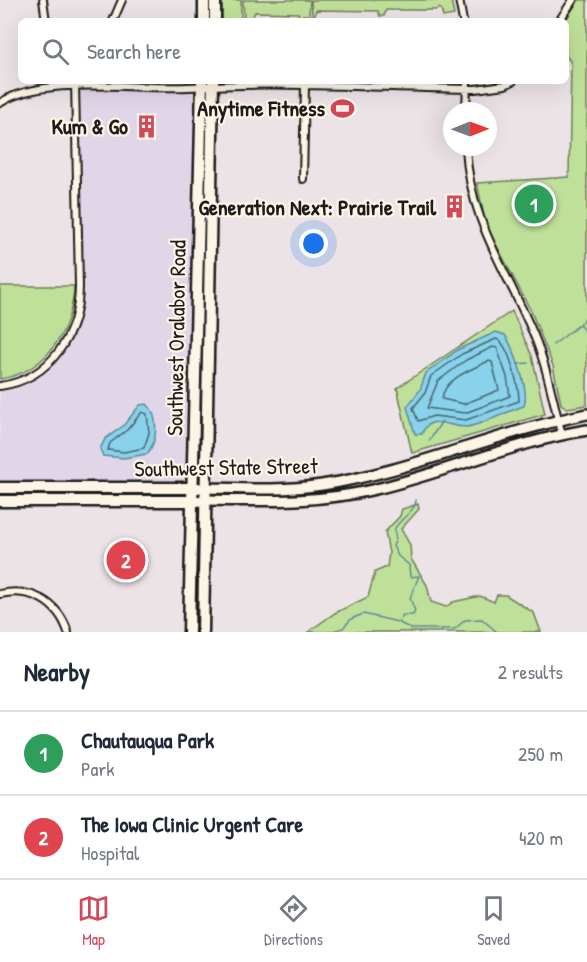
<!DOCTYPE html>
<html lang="en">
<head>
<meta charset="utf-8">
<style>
  body { margin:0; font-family:"Patrick Hand",sans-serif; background:#f2f2f3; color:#1f2937 }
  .compass { position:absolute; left:443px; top:102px; width:54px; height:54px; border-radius:50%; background:#fff; box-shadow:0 6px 24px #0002; rotate:89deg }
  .you { position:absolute; left:314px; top:244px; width:21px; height:21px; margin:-15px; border:4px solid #fff; border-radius:50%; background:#1a73e8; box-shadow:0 0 0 9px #1a73e833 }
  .badge { display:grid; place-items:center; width:39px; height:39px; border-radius:50%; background:#d1495b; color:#fff; font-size:20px; font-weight:700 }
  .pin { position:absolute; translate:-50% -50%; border:3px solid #fff; box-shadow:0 2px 6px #0006 }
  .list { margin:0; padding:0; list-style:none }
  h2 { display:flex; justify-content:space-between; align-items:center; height:78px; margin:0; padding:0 24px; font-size:26px }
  h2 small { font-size:20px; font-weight:400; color:#747a83 }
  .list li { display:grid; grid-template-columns:39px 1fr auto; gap:18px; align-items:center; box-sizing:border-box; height:84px; padding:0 24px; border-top:2px solid #e0e1e3 }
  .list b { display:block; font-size:22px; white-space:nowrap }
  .list p { margin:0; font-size:20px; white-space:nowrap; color:#747a83 }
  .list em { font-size:20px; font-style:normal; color:#747a83 }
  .icon { flex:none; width:33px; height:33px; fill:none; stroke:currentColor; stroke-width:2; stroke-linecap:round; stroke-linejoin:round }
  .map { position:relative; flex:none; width:587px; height:632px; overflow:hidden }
  .search { position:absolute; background:#fff; box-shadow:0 6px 24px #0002; left:18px; right:18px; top:18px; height:66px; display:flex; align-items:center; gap:15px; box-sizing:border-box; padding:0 21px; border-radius:9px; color:#747a83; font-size:22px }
  .sheet { height:246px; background:#fff }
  nav { display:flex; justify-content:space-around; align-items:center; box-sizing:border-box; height:84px; border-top:2px solid #e0e1e3; background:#fff; font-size:16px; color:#747a83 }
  nav a { display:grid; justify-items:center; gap:3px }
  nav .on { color:#d1495b }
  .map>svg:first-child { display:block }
  .built { fill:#e1d6e7 }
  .green { fill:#bfe099; stroke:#6e7e5a; stroke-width:1.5 }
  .water { fill:#89d2eb; stroke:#5d8998; stroke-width:1.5 }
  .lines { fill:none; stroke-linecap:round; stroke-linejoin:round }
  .shore { stroke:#48656f; stroke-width:1.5 }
  .stream { stroke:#5d8998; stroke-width:1.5 }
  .minor-casing { stroke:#1c1c1c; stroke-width:10 }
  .secondary-casing { stroke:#1c1c1c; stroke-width:14 }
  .primary-casing { stroke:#1c1c1c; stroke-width:15 }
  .minor { stroke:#fcf5e5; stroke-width:6 }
  .secondary { stroke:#fcf5e5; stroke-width:9 }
  .primary { stroke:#fcf5e5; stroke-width:10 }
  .labels { text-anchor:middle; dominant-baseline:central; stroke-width:4.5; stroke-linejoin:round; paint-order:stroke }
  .poi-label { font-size:22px; font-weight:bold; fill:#1c1c1c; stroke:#fcf5e5; text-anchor:end }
  .street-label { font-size:22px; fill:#1c1c1c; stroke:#fcf5e5 }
</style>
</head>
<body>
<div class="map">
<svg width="587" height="632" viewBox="0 0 587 632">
  <rect width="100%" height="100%" fill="#ece3e6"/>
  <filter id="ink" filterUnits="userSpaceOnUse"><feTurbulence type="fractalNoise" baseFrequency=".0167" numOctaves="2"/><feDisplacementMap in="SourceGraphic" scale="12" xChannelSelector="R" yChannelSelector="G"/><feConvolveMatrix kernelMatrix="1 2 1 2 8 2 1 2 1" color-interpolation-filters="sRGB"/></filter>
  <g filter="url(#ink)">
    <path class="built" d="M213,85l-5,403h-208v-102l31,-10 28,-25 19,-43 -2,-221z"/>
    <path class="green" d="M222,0h19v21h-19z
      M243,0h67l-1,15h-6l-3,4 -2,-6 -43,-1 -4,9h-7z
      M311,0h140l3,15 -11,2 -2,-8 -3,-1 -1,2h-51l-2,6h-4l-2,-5 -62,-1 -1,5h-3z
      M579,0h8v405l-20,3 -6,-4 -8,-38 -22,-55 -45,-86 -9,-42 92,-6 2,-114 -5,-8 -1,-34z
      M0,286h74c-2,44 -27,86 -74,93z
      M512,311l20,45 13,58 -133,39 -15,-65z
      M418,504l1,5 -18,20 9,16 1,14 16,26 4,17 15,5 7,-5 27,-6 14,6 3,-7h9l28,18 7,19h-233l27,-19 33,-16 7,-25 12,-5 2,-14 -4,-21 15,-16 2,-7z"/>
    <path class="water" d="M496,332l9,3c9,14 25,55 19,71 -17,5 -41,19 -58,21 -17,1 -36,-15 -44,7h-7l-8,-27 13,-17 6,-17 33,-24z
      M147,404c12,12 11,37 0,50l-23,4 -21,-2 -3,-7 5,-10 18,-13 17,-21z"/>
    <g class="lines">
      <path class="shore" d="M496,339c13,3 23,49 23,62l-53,19 -32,-4 -16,5 -5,-13 12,-15 6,-17 31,-22z
        M493,347l4,1 10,29 3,19 -45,17 -38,-5 11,-27 28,-21z
        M489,361l3,1 7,28 -35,14 -22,-5c1,-20 32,-31 47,-38z
        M142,412l5,2 2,19 -5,15 -20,4 -16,-2 2,-7 17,-13z"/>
      <path class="stream" d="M579,325l8,8
        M553,345l26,-20 8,-9
        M518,364l10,-1
        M429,441l13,-20
        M399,621l4,-6h10l2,-4 -5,-13 9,-22 -9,1 -1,-12 -11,-9 -5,-10 3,-7 -2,-9c5,-11 22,-19 22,-30
        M329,632l14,-4 8,-9 12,-5 35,8 13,7h44l10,-9 17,-1 15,13"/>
      <defs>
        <path id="minor" d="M43,0l3,21
          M459,0l4,21
          M113,21l9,-21
          M559,21l14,-21
          M0,103c44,-29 136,-13 188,-16 95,-6 192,1 287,2l30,-4 8,-4
          M466,111l1,-30
          M466,147c3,73 40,122 67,186 14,33 20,68 29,102
          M303,179l2,-93
          M0,386c51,-7 79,-52 79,-100l-4,-205
          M0,594c31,-7 58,8 68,38"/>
        <path id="secondary" d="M208,488c38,1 76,3 114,-3 90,-14 175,-53 265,-71
          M207,500c57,1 113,3 169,-11 71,-17 138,-47 211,-59"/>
        <path id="primary" d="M204,21v-21
          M215,21v-21
          M0,488h198
          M0,501h198
          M189,632l13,-551
          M203,632l10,-551"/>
      </defs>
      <use href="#minor" class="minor-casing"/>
      <use href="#secondary" class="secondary-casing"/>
      <use href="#primary" class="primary-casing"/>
      <use href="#minor" class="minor"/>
      <use href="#secondary" class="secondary"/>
      <use href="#primary" class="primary"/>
    </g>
  </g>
  <defs>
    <symbol id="stadium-bare" viewBox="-9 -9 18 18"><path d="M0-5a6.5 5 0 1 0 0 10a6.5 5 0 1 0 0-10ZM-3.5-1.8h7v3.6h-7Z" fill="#d1495b" stroke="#fcf5e5" stroke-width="2.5" paint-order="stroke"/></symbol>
    <symbol id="building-bare" viewBox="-9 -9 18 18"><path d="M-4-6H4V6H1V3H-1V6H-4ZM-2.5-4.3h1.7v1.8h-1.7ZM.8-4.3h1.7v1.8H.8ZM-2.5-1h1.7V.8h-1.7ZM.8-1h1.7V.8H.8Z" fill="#d1495b" stroke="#fcf5e5" stroke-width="2.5" paint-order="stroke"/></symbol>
  </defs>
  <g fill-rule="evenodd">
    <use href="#stadium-bare" x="326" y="92" width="33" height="33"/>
    <use href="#building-bare" x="130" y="110" width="33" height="33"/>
    <use href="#building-bare" x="438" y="190" width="33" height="33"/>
  </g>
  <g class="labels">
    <g class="poi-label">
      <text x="325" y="108">Anytime Fitness</text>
      <text x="128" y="126">Kum &amp; Go</text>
      <text x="436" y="207">Generation Next: Prairie Trail</text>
    </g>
    <g class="street-label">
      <text transform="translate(176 338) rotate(-89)">Southwest Oralabor Road</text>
      <text transform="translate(226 467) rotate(-1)">Southwest State Street</text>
    </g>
  </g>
</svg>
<svg class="compass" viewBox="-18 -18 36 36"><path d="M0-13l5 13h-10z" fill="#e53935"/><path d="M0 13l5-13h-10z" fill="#747a83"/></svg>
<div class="you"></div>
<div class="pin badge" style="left:534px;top:204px;background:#2e9e5b">1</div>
<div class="pin badge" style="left:126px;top:560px;background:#e0444e">2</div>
<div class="search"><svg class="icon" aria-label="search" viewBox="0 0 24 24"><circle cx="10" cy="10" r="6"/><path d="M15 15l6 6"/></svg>Search here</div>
</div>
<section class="sheet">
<h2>Nearby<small>2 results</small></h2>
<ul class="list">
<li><span class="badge" style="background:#2e9e5b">1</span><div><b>Chautauqua Park</b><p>Park</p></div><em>250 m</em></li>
<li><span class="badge" style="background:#e0444e">2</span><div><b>The Iowa Clinic Urgent Care</b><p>Hospital</p></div><em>420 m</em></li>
</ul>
</section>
<nav>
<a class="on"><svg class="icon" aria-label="map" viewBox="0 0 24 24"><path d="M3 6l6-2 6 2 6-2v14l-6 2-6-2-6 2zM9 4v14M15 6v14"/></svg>Map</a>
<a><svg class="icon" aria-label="directions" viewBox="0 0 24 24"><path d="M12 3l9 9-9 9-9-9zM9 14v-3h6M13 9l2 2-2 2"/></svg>Directions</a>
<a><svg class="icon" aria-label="saved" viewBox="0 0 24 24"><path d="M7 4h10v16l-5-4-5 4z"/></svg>Saved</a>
</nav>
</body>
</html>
